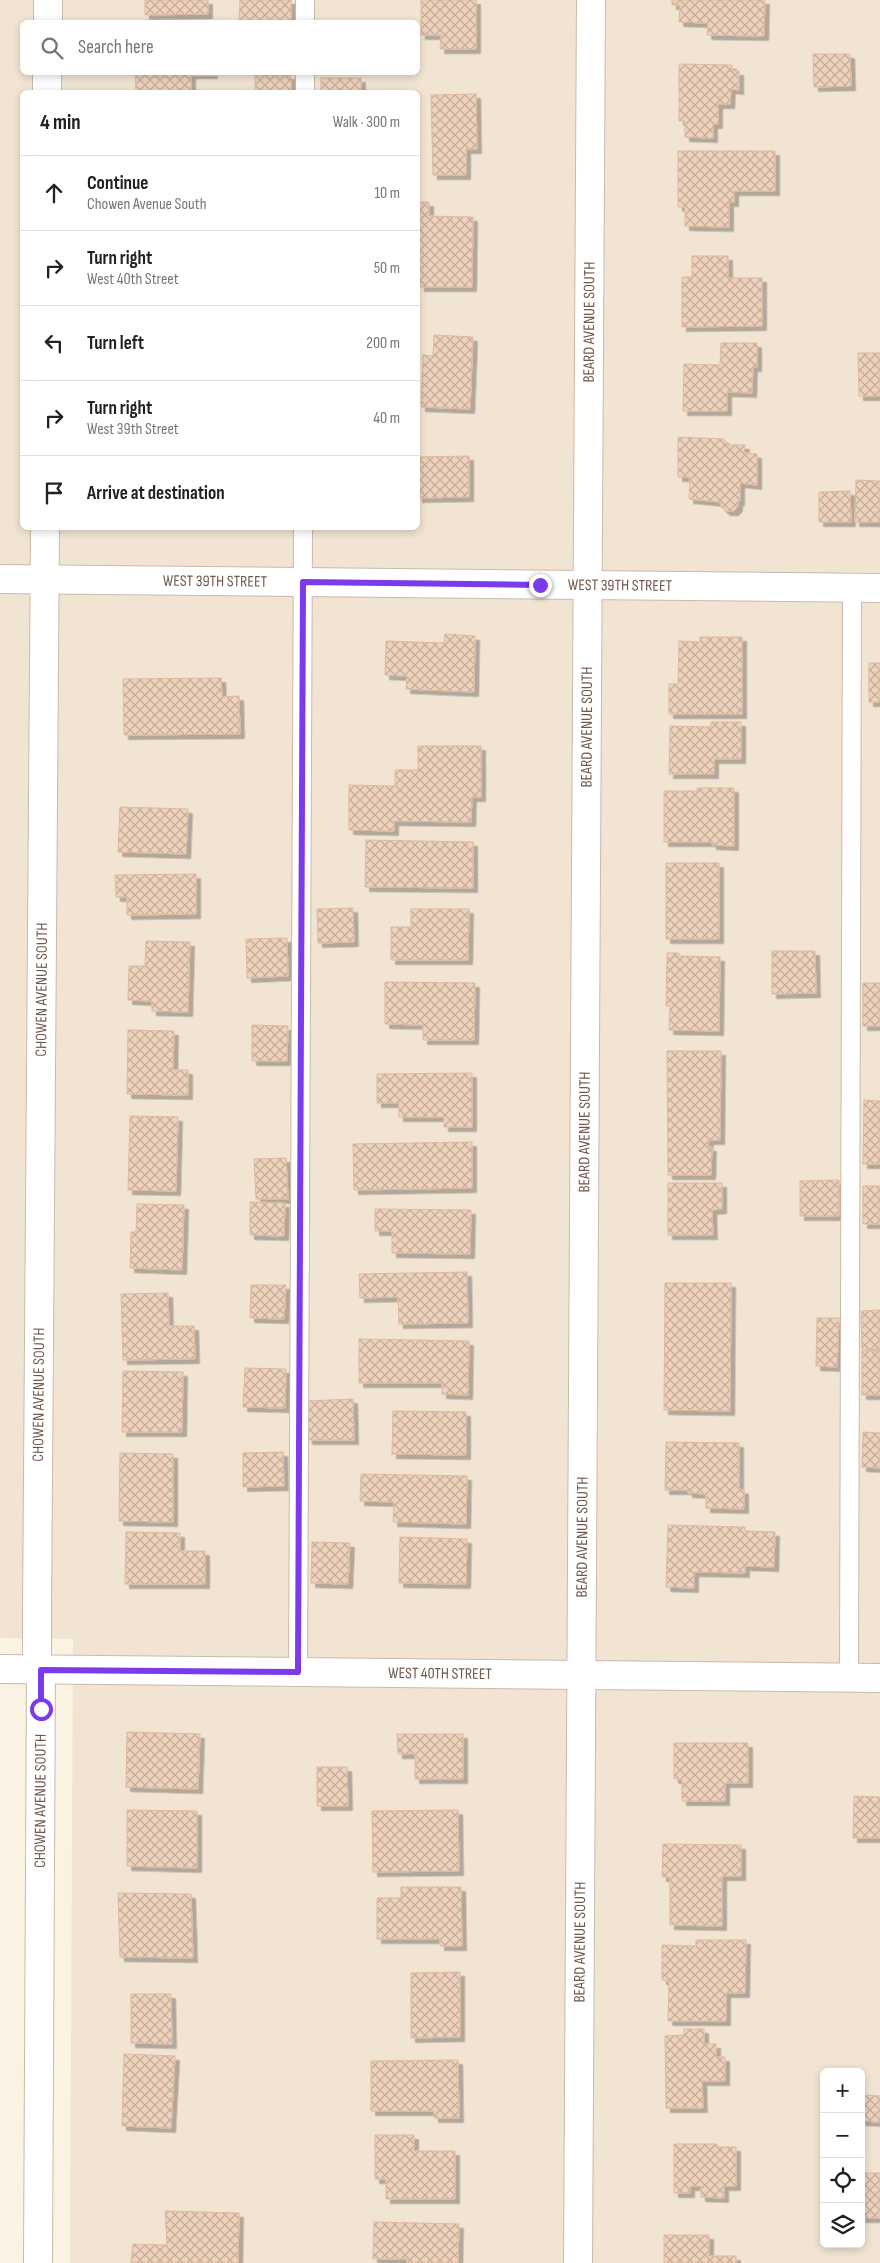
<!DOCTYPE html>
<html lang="en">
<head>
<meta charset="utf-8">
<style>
  body { margin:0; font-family:"Sofia Sans Condensed",sans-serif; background:#f6f6f6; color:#222 }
  .controls { position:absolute; right:15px; bottom:15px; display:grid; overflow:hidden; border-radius:8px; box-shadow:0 2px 8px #0003 }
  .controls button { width:45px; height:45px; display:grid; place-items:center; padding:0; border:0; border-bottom:1px solid #e0e0e0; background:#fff; color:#222; font:25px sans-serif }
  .stop { position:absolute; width:15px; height:15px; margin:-11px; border:4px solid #7c3aed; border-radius:50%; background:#fff }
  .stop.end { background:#7c3aed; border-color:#fff; box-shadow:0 1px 5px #0008 }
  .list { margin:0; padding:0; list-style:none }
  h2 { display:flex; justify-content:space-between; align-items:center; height:65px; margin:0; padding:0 20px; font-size:21px }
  h2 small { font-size:16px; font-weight:400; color:#767676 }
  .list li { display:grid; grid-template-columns:32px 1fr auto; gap:15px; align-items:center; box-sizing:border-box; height:75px; padding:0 20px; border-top:1px solid #e0e0e0 }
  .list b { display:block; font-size:19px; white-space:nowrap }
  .list p { margin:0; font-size:16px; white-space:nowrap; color:#767676 }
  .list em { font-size:16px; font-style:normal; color:#767676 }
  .icon { flex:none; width:28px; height:28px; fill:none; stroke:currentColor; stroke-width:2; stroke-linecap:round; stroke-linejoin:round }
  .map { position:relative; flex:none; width:880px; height:2263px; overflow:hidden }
  .search { position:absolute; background:#fff; box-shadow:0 2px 8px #0003; left:20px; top:20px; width:400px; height:55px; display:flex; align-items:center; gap:12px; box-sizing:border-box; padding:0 18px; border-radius:8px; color:#767676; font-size:19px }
  .panel { position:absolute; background:#fff; box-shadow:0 2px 8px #0003; left:20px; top:90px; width:400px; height:440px; border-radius:8px }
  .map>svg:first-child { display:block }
  .residential { fill:#f1e4d2; fill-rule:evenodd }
  .building { fill:url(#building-cross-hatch); stroke:#dfb99e; filter:url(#shadow) }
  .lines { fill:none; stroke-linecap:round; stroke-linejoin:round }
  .service-casing { stroke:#cabaaa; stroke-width:20 }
  .minor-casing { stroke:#cabaaa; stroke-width:30 }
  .service { stroke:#fff; stroke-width:18 }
  .minor { stroke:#fff; stroke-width:28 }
  .route { stroke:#7c3aed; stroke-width:6 }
  .labels { text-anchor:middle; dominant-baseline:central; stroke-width:4.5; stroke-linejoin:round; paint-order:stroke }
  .street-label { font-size:16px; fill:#70594b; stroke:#fef6e8 }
</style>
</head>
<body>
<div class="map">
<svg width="880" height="2263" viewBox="0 0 880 2263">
  <defs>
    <pattern id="building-cross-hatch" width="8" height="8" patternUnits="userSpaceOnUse" patternTransform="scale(1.25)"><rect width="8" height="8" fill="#eed2bc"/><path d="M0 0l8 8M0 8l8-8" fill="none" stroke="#c5ad9b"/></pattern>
    <filter id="shadow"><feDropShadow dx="4.5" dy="4.5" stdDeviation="0" flood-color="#0004"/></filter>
  </defs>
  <rect width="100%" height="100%" fill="#faf2e3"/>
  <path class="residential" d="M0,0h880v2263h-810l3,-624 -73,-1zM22,22h396v50h-396zM22,92h396v436h-396zM824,2072h37v172h-37z"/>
  <path class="building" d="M145,0h63v14l-63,1z
    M240,0h51v22h-52z
    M421,0h55v49h-36l1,-14h-20z
    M672,0h93l-1,36 -57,-1 1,-12 -29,-1 1,-17h-8z
    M813,54h37l1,32 -37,1z
    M679,64l53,1v6h7v19l-8,-1 -1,15h-12v20h-5v14l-28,-1v-16h-6z
    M135,72h78v2h-22v18h-55z
    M255,75h36v17h-36z
    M321,78h40v14h-40z
    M476,94l1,55h-11v26h-33l-2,-80z
    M678,151h97v40h-41v11h-5v25l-44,-1v-19h-7z
    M418,202h11v14l44,1 -1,70h-52z
    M692,256h36v22h34v48l-80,1v-50h10z
    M434,335l39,2 -3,72 -49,-2 2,-52 10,1z
    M721,343h36v24h-4l-1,26 -25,-1v19h-44l1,-47 36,1z
    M858,353h22v43h-21z
    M678,437l46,2 3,6h18l-1,8 13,1v31l-17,-2v18h-2v6l-4,4h-8l-5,-4 -1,-5 -31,-3 1,-22h-12z
    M469,456v41l-51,1v-41z
    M856,480l24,1v41h-25z
    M850,491l1,31h-32v-30z
    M445,634l30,2 -1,56 -68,-3 1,-13 -22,-1 1,-34 58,2z
    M700,637h42v77h-73v-30h9l1,-43 21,1z
    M869,663h11v39h-11z
    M221,678l1,19 17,-1 1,38 -116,1 -1,-56z
    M711,722h30v37h-27v15h-45l1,-48 41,1z
    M418,746h63v51h-9l-1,25 -77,-1v10l-45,-1v-45l46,1v-16h23z
    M697,788h37v58l-22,-1v-3h-48v-51h33z
    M120,807l68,2 -2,45 -68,-2z
    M366,840l107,2v46l-108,-1z
    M666,863h53v76h-53z
    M196,874v40l-69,1v-18h-11l-1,-22z
    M353,908l1,34 -36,1 -1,-34z
    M411,909h58l-1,51h-77v-33h20z
    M287,938l1,38 -41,2 -1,-39z
    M146,941l44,1 -2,70 -36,-1v-10l-24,-1 1,-34h16z
    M772,951h43l1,42 -44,1z
    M667,953h12v3l41,1 -1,74 -50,-1 1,-24h-4z
    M385,982l90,1 -1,57h-51v-15l-38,-1z
    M863,983h17v43h-17z
    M252,1025l36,1 -1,35h-35z
    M128,1030l46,1 -1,39h15v25l-61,-1z
    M667,1051h54l-1,89h-11l-1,7h4l-1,28h-43z
    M472,1073v54h-28v-10h-45v-14h-22v-29z
    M864,1100l16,1v63h-17z
    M130,1116l48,1 -2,74 -48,-1z
    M472,1142v46l-118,2 -1,-46z
    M286,1158l2,41h-32l-2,-40z
    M839,1180v36h-39v-35z
    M668,1183h54v26l-10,1 1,25h-45z
    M863,1186h17v38h-17z
    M250,1202l35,1 -1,33 -34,-1z
    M137,1204l47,1 -2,65 -52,-2 1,-36h5z
    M375,1209l96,1 -1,44 -78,-1v-22h-17z
    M467,1272l1,51 -69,1 -1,-27 -38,1 -1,-24z
    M665,1283h66l-1,128 -66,-1z
    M251,1285h35l-2,34 -34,-1z
    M168,1293l1,33h25l1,33 -72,1 -2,-66z
    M880,1310v39l-18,1 -1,-39z
    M817,1318h22l-2,49 -21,-1z
    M359,1339l110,2 -1,54 -26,-1v-11h-83z
    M862,1351h18v44h-18z
    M245,1368l41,1 -1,39 -42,-1z
    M123,1371l60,1 -1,60h-60z
    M353,1399l1,41h-46l-1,-39z
    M393,1411l73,1v43l-74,-1z
    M863,1432l17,1v35l-18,-1z
    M666,1442l73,1v46l5,1v19l-38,-1v-14l-18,-1v-3h-23z
    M283,1452l1,34 -41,1v-34z
    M120,1453l53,1v68l-54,-1z
    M361,1474l106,2 -1,48 -73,-2 1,-20 -34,-1z
    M668,1525l77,2v4l30,1 -1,35 -29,-1v7l-51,-1v16l-28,-1z
    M126,1532l54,1v18h25v33h-80z
    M400,1537l67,2 -1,45 -67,-1z
    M312,1542l38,1 -2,41 -37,-1z
    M127,1732l73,2 -2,55 -72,-2z
    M397,1734h66v45h-48v-25h-17z
    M674,1743h74v40h-23v18h-43v-22h-8z
    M317,1767h30l1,39h-31z
    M854,1796l26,1v41h-27z
    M127,1810l70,1v57l-70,-2z
    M458,1810l1,61 -86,1 -1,-61z
    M663,1844l78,1v31h-19v50l-52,-1v-48h-8z
    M401,1887h60l1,59h-22v-7h-63v-41h24z
    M118,1893l73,1 2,64 -73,-1z
    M696,1940h50l-1,53h-19v28h-58l1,-40 -7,-1v-35l34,1z
    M460,1972v65l-49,1v-65z
    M131,1994h40l1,50 -41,-1z
    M684,2029h20v15h12v13h9v24h-23l1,27h-37l-1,-72 19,-1z
    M124,2054l51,2 -4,72 -49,-2z
    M458,2060l1,58h-25v-7h-63v-50z
    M861,2095l19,1v26l-19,-1z
    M375,2135h39v16h41v48h-69v-20h-11z
    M674,2144h43v3h19v39h-12v12l-23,-1v-11h-11v7h-16z
    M861,2173h19v45h-19z
    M165,2211l74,2 -1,50h-107l2,-19 34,1z
    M374,2222l85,2 -1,39h-51v-4h-34z
    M664,2235h45v21h27v7h-72z"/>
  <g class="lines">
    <defs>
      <path id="service" d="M305,22v-22
        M305,92v-20
        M298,1673l5,-1145
        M849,1677l3,-1089"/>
      <g id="minor">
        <path d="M48,22v-22"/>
        <path d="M47,92v-20"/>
        <path id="s1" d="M0,579l880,9"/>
        <path id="s2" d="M0,1669l880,9"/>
        <path id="s3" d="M38,2263l3,-593 -4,-11v-46l8,-1085"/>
        <path id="s4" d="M578,2263l13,-2263"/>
      </g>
    </defs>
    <use href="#service" class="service-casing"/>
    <use href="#minor" class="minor-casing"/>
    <use href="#service" class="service"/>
    <use href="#minor" class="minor"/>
  </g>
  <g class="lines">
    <path class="route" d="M41,1709v-39l257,2 5,-1090 237,3"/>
  </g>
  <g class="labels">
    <g class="street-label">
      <text stroke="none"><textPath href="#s4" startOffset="1941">BEARD AVENUE SOUTH</textPath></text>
      <text stroke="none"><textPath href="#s1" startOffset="215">WEST 39TH STREET</textPath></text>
      <text stroke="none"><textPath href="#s1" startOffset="620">WEST 39TH STREET</textPath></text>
      <text stroke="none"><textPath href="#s4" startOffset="1536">BEARD AVENUE SOUTH</textPath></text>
      <text stroke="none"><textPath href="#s3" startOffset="1274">CHOWEN AVENUE SOUTH</textPath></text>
      <text stroke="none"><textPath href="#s4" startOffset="1131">BEARD AVENUE SOUTH</textPath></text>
      <text stroke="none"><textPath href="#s3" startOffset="869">CHOWEN AVENUE SOUTH</textPath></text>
      <text stroke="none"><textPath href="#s4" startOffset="726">BEARD AVENUE SOUTH</textPath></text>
      <text stroke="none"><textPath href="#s2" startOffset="440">WEST 40TH STREET</textPath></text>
      <text stroke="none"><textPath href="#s3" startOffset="462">CHOWEN AVENUE SOUTH</textPath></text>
      <text stroke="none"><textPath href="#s4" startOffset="321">BEARD AVENUE SOUTH</textPath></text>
    </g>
  </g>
</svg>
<div class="controls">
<button>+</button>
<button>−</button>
<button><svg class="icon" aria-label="locate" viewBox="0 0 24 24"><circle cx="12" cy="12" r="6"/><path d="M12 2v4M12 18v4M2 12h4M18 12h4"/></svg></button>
<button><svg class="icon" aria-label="layers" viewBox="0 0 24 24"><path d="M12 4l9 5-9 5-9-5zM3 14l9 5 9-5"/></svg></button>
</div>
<div class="stop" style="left:41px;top:1709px"></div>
<div class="stop end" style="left:540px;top:585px"></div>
<div class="search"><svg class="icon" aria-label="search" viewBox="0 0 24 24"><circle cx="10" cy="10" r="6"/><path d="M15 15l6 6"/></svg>Search here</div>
<section class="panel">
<h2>4 min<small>Walk · 300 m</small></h2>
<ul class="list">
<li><svg class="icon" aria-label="ahead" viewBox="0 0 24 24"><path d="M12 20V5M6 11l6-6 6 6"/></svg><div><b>Continue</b><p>Chowen Avenue South</p></div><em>10 m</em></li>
<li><svg class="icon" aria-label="right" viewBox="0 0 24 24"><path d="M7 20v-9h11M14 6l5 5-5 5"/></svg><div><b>Turn right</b><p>West 40th Street</p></div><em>50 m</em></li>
<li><svg class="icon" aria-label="left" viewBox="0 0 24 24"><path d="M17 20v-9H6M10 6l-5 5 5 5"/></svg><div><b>Turn left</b></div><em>200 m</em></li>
<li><svg class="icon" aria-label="right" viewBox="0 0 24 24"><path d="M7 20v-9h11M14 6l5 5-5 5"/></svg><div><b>Turn right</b><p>West 39th Street</p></div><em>40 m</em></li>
<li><svg class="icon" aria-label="arrive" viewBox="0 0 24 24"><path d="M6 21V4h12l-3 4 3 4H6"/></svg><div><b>Arrive at destination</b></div></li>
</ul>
</section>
</div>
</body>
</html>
